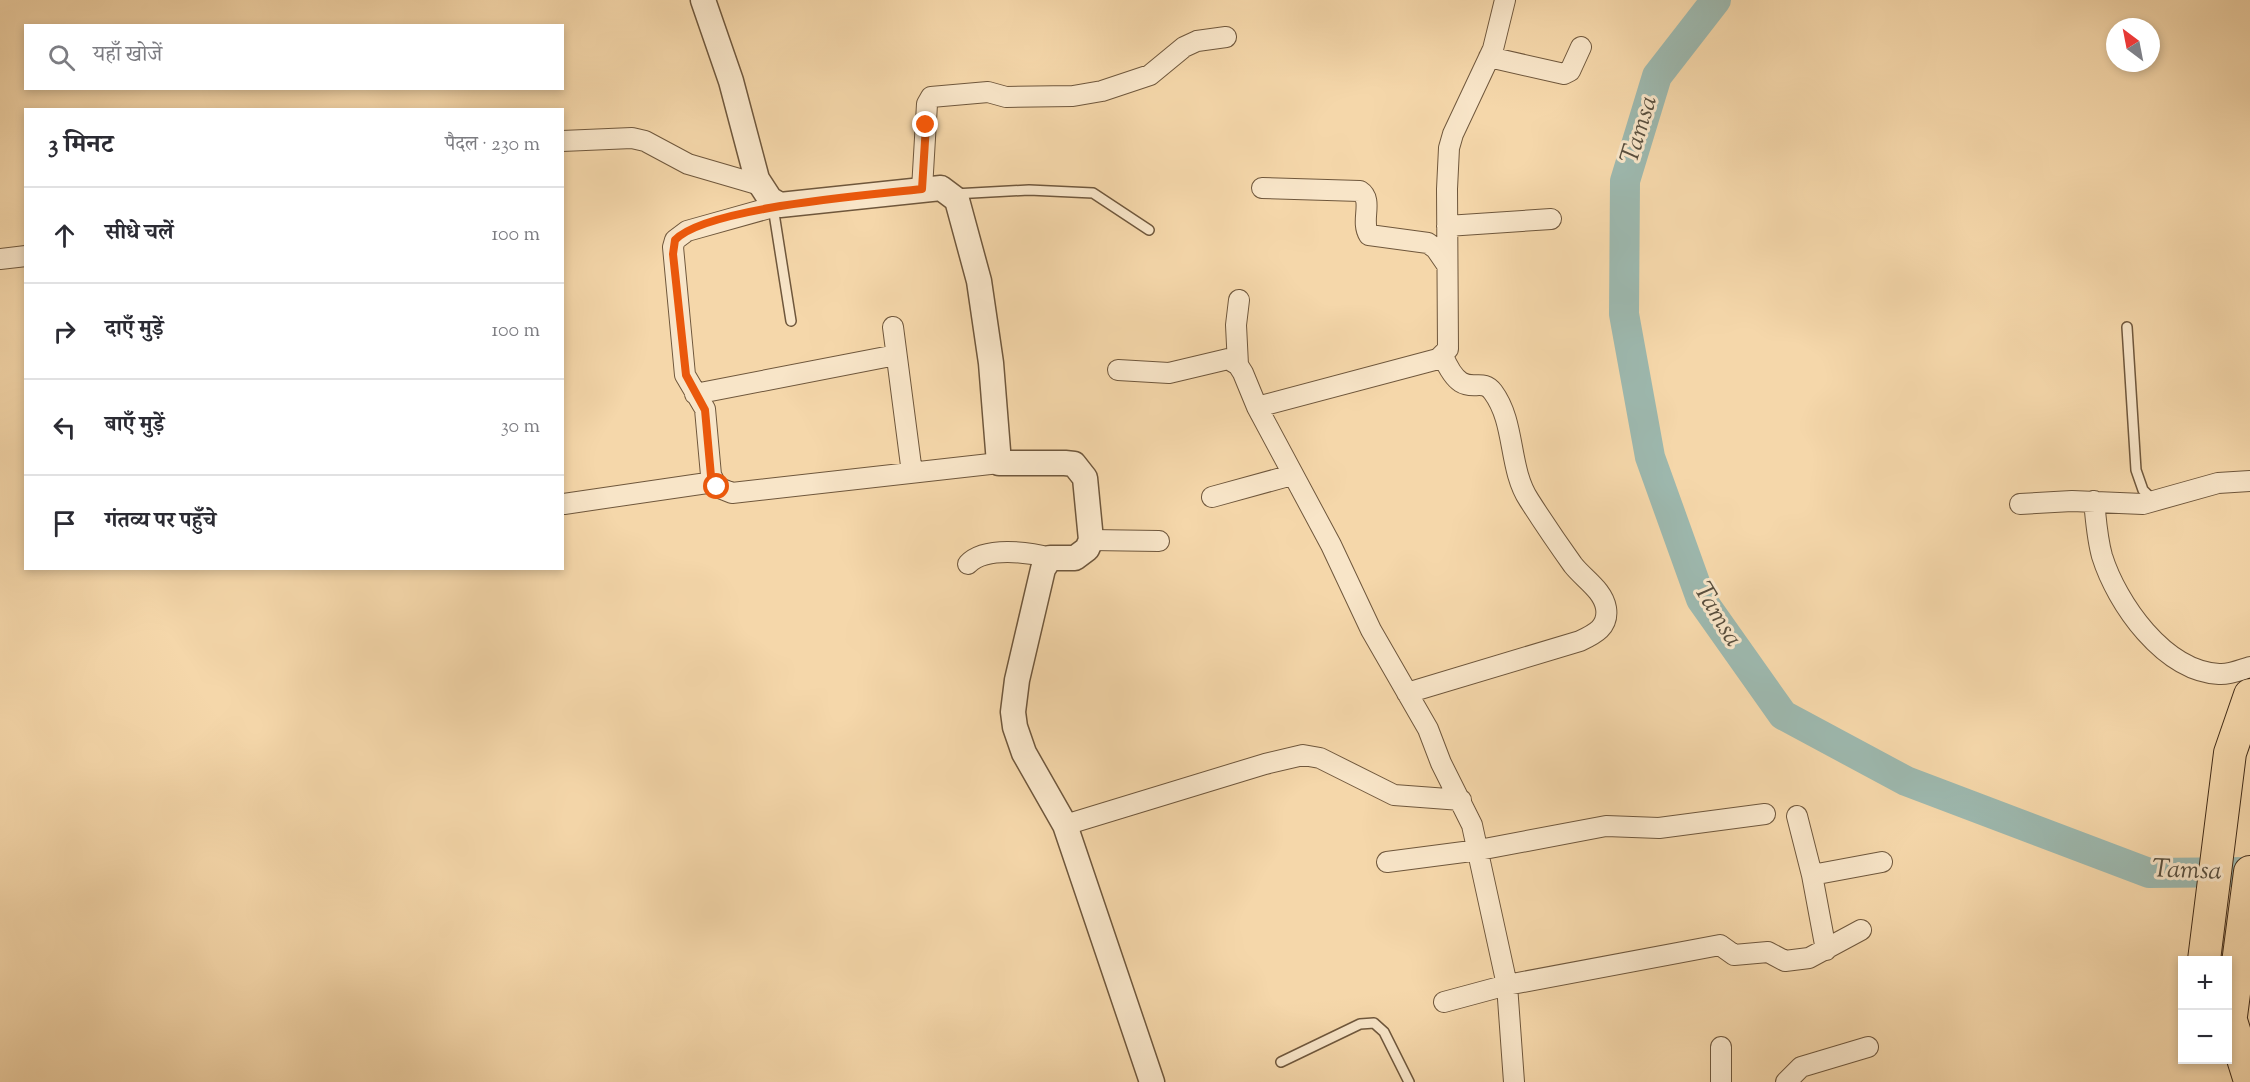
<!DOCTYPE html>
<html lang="hi">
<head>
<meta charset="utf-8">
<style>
  body { margin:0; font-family:"Sorts Mill Goudy","Noto Serif Devanagari",serif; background:#f2f2f3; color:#2b2b33 }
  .controls { position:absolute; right:18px; bottom:18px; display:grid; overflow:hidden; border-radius:0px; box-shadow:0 3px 9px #0003 }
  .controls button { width:54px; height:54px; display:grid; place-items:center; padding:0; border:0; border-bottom:2px solid #e1e1e2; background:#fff; color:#2b2b33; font:30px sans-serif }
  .compass { position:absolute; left:2106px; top:18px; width:54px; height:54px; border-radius:50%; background:#fff; box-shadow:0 3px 9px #0003; rotate:328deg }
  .stop { position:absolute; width:18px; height:18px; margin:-14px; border:4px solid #ea580c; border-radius:50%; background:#fff }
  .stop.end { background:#ea580c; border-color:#fff; box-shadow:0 2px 6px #0008 }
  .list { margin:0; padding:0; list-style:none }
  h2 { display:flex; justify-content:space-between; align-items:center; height:78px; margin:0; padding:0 24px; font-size:26px }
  h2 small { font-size:20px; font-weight:400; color:#7c7c81 }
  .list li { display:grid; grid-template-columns:39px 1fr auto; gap:18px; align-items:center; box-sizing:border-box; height:96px; padding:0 24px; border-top:2px solid #e1e1e2 }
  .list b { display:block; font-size:22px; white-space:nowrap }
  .list em { font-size:20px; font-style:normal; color:#7c7c81 }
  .icon { flex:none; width:33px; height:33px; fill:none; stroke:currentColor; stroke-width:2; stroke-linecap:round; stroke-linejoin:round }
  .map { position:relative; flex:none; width:2250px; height:1082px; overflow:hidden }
  .search { position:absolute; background:#fff; box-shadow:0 3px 9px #0003; left:24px; top:24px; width:540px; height:66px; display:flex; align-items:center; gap:15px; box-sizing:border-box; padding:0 21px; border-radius:0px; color:#7c7c81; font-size:22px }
  .panel { position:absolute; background:#fff; box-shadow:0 3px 9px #0003; left:24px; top:108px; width:540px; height:462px; border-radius:0px }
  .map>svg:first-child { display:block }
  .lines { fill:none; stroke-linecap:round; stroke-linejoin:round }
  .river { stroke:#9db8ae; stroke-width:30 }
  .service-casing { stroke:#6f573c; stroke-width:12 }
  .minor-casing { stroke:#6f573c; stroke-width:22 }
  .tertiary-casing { stroke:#6f573c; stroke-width:27 }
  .trunk-casing { stroke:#422c18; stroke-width:34 }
  .service { stroke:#f8e5c8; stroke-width:9 }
  .minor { stroke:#f8e5c8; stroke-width:20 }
  .tertiary { stroke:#f8e5c8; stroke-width:24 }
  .trunk { stroke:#f5d7aa; stroke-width:32 }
  .route { stroke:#ea580c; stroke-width:8 }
  .labels { text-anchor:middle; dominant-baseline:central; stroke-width:6; stroke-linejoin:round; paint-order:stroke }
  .water-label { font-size:26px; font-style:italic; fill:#594f3e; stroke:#f8e5c8 }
</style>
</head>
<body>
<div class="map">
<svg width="2250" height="1082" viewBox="0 0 2250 1082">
  <rect width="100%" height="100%" fill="#f5d7aa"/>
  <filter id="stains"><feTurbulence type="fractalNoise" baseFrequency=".00333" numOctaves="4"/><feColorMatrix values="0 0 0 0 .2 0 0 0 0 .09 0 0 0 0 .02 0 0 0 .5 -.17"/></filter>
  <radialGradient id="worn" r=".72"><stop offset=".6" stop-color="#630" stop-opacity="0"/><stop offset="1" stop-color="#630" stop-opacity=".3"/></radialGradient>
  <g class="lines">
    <path class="river" d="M1716,0l-59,76 -32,105 -1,133 26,143 51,142 82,116 123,66 243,92 101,-1"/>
    <defs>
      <path id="service" d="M954,194l75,-4 64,3 56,37
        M773,207l18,114
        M2127,327l9,143 7,20 11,11
        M1281,1062l79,-38 14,-1 10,9 25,50"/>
      <path id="minor" d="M1489,57l75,17 6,-3 11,-24
        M562,141l70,-3 13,3 43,23 72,21
        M1262,188l98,3c14,9 0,30 9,44l59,8 8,6 11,16
        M922,189l5,-85 4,-7 57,-5 18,5 67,-1 29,-5 48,-16 34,-28 13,-6 29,-4
        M780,205l-93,26 -12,9 -2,7 12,128 20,34 6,66 6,12 15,6 267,-30
        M1447,226l104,-7
        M0,259l26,-3
        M893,327l19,146
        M1238,365l-2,-40 3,-25
        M1118,370l51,3 59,-14 10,6 5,8 14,34 74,138 40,85 57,99 13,34 31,62 35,160 7,97
        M695,394l201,-39
        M1257,407l181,-48 10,-10 -1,-160 2,-41 4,-14 40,-85 12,-49
        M1212,497l80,-22
        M2094,501c2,19 3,37 8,55 15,48 62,115 117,118 10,1 21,-4 31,-7
        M564,504l150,-22
        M2020,504l52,-3 71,3 75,-21 32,-2
        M1091,540l68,1
        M968,564c17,-18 61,-12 82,-6
        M1407,693l173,-52c15,-7 29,-14 26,-33 -3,-18 -22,-29 -33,-43 -15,-21 -30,-43 -44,-65 -21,-32 -13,-77 -36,-108 -14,-19 -29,13 -50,-36
        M1797,816l15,59 14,75
        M1065,825l200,-61 38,-9 17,3 74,37 67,5
        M1387,862l92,-12 127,-24 53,2 106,-14
        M1812,875l70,-13
        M1444,1002l63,-17 213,-40 14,10 34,-3 17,9 24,-3 52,-28
        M1721,1047v35
        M1786,1082l15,-15 67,-20"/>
      <path id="tertiary" d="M703,0l28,81 26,98 13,20 10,6 161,-17 16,12 22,81 12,82 8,100h66l9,1 11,14 6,62 -4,9 -12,9h-25l-7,11 -26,111 -4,32 2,15 9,26 41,72 87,257"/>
      <path id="trunk" d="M2204,960l26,-207 20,-58
        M2228,1011l22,70
        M2231,1016l19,-144"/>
    </defs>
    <use href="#service" class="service-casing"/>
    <use href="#minor" class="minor-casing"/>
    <use href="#tertiary" class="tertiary-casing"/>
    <use href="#trunk" class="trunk-casing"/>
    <use href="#service" class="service"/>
    <use href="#minor" class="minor"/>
    <use href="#tertiary" class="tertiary"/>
    <use href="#trunk" class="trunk"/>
  </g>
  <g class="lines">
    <path class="route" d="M717,487l-6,-11 -6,-66 -19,-35 -13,-121 2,-14c31,-33 197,-45 247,-51l4,-64"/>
  </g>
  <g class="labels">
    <g class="water-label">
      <text transform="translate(1640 130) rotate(-73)">Tamsa</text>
      <text transform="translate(1717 615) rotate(59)">Tamsa</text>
      <text transform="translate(2187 871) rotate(2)">Tamsa</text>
    </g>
  </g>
  <rect width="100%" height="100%" filter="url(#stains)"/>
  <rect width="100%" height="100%" fill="url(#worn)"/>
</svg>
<div class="controls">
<button>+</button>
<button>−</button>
</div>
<svg class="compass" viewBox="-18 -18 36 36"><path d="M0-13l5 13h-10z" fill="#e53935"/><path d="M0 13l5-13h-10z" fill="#7c7c81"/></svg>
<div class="stop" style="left:717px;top:487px"></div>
<div class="stop end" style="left:926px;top:125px"></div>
<div class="search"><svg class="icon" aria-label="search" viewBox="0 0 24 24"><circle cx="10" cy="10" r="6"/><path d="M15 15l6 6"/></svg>यहाँ खोजें</div>
<section class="panel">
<h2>3 मिनट<small>पैदल · 230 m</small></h2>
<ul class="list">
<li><svg class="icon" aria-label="ahead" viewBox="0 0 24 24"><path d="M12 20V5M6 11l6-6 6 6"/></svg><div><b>सीधे चलें</b></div><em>100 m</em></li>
<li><svg class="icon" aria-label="right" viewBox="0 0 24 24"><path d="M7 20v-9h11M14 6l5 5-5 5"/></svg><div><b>दाएँ मुड़ें</b></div><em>100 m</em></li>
<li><svg class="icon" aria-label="left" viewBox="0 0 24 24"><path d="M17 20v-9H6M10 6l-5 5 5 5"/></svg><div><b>बाएँ मुड़ें</b></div><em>30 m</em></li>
<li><svg class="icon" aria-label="arrive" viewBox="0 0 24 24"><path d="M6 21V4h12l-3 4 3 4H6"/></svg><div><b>गंतव्य पर पहुँचे</b></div></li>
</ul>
</section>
</div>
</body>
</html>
